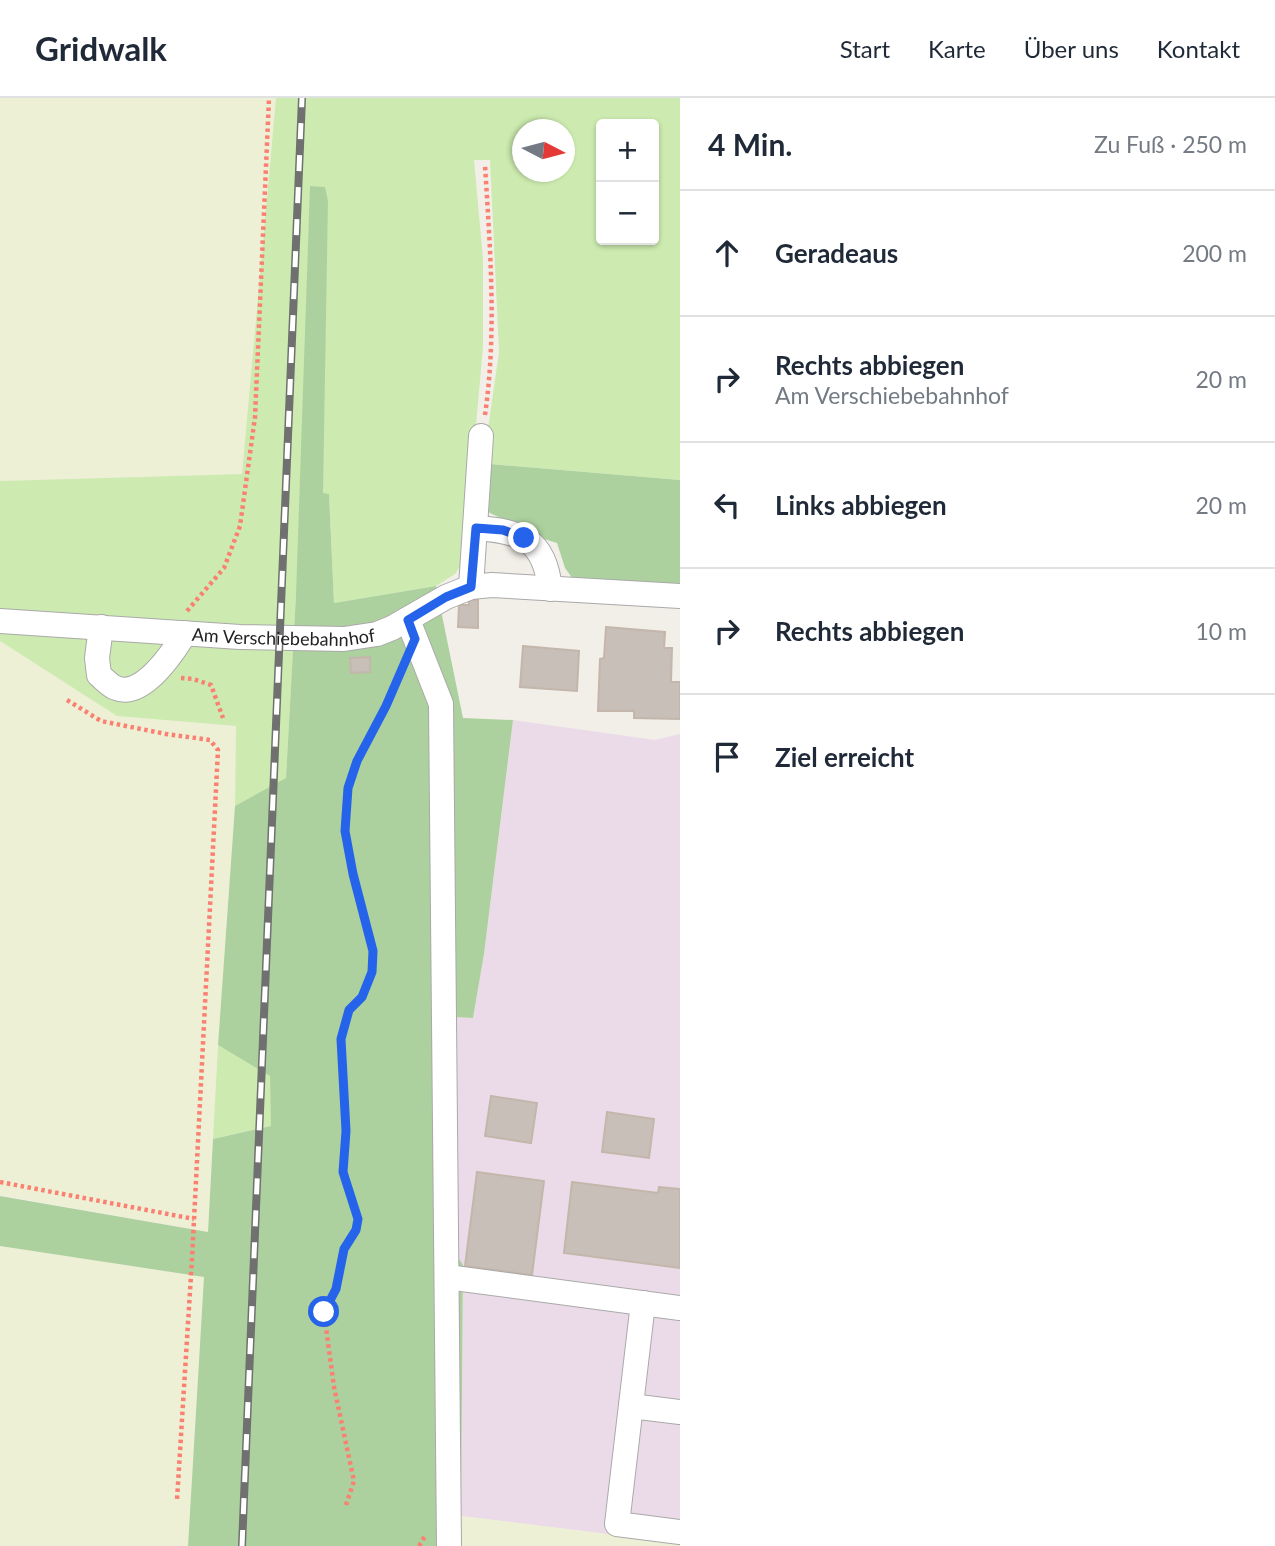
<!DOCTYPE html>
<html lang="de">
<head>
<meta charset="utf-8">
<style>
  body { margin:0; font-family:Lato,sans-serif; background:#f2f2f3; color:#1f2937 }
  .controls { position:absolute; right:21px; top:21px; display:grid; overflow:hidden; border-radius:7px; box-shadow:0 2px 5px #0004 }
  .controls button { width:63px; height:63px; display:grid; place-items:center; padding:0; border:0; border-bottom:2px solid #e0e1e3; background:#fff; color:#1f2937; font:35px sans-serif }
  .compass { position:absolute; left:512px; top:21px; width:63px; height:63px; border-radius:50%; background:#fff; box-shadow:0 2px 5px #0004; rotate:96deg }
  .stop { position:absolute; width:21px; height:21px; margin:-16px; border:5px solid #2563eb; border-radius:50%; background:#fff }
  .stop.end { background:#2563eb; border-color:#fff; box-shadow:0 2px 7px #0008 }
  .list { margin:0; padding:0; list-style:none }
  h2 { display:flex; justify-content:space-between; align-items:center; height:91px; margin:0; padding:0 28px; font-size:30px }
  h2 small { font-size:23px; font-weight:400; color:#747a83 }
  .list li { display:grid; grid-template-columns:46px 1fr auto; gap:21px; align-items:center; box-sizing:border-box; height:126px; padding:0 28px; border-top:2px solid #e0e1e3 }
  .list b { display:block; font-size:26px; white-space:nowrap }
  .list p { margin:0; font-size:23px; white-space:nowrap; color:#747a83 }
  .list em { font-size:23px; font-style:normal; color:#747a83 }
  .icon { flex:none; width:38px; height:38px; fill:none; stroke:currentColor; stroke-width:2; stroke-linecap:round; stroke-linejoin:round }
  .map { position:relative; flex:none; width:680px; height:1448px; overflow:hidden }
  header { display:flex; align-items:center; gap:42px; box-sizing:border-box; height:98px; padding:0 35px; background:#fff; border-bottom:2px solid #e0e1e3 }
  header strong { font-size:33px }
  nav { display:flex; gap:38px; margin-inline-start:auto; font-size:24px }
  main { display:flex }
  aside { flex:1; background:#fff }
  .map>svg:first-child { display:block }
  .industrial { fill:#ebdbe8 }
  .farmland { fill:#eef0d5 }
  .grass { fill:#cdebb0; fill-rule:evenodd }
  .forest { fill:#add19e }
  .building { fill:#c7bfb8; stroke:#c4b6ab; stroke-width:2 }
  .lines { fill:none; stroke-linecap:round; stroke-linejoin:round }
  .minor-casing { stroke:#a9a9a9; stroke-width:26 }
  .path { stroke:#fa8072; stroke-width:4.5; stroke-dasharray:3.5 3.5; stroke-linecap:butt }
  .minor { stroke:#fff; stroke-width:24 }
  .rail-casing { stroke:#707070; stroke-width:8 }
  .rail { stroke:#fff; stroke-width:5; stroke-dasharray:16; stroke-linecap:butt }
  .route { stroke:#2563eb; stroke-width:9 }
  .labels { text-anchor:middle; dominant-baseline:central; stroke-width:7; stroke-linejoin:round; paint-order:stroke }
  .street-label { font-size:18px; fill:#222; stroke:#fff }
</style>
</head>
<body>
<header>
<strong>Gridwalk</strong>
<nav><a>Start</a><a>Karte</a><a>Über uns</a><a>Kontakt</a></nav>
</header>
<main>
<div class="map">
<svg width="680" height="1448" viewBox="0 0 680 1448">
  <rect width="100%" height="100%" fill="#f2efe9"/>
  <path class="industrial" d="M513,622l142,20 25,-6v809l-219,-27 2,-250 -7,-12 -3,-237 20,1 11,-64z"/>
  <path class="farmland" d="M0,0h276l-34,376 -242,7z
    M0,543l117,75 119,10 -1,80 -17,239 -10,187 -208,-37z
    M0,1148l204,31 -16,269h-188z
    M461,1418l219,27v3h-231z"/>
  <path class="grass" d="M276,0h404v382l-190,-16 -5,-14 14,-98 -9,-192h-16l9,99v88l-19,213 -9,14 -19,12 -102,17 -5,-109 -33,100 -10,185 -51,27 1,-80 -119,-10 -117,-75v-160l242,-7zM601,26h53v116h-53zM522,32h42v42h-42z
    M218,947l53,31v50l-58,13z"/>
  <path class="forest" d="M310,88l15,1 3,14 -5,292 6,1 5,109 102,-17 27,132 50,2 -29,234 -11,64 -19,-1 2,237 7,11 -2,251 -12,30h-261l16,-269 -204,-31v-50l208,36 5,-93 58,-13 -1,-50 -52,-31 17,-239 51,-28 10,-184z
    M490,366l190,16v119l-104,-16 -11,-15 -8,-25 -16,-5 -53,-26z"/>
  <path class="building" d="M469,502h9v28l-20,-1 1,-22h10z
    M606,529l59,5 -1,16h8l-1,34h9v37l-46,-1v-7h-36l2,-52 4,-1z
    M523,548l56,5 -2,40 -57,-4z
    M370,559v15l-19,1 -1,-15z
    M491,998l46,7 -6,40 -46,-7z
    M607,1014l47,7 -5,39 -47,-6z
    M477,1074l67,9 -12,94 -67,-9z
    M572,1084l86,11 1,-6 21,2v79l-116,-15z"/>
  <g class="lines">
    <defs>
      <g id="minor">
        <path d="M476,430c46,3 69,12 74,61"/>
        <path d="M471,489l10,-151"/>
        <path d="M408,522l33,84 8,842"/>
        <path id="s1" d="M0,523l240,16 104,2 33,-5 15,-6 54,-31 25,-10 21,-2 188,11"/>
        <path d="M101,529l-4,31 2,17c5,4 11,11 17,13 27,11 58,-37 69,-55"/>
        <path d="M447,1179l233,31"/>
        <path d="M643,1205l-26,221 63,8"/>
        <path d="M631,1308l49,6"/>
      </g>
    </defs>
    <use href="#minor" class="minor-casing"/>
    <path class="path" d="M485,317c12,-84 5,-167 0,-250
      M187,513l37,-43 16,-42 15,-109 14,-319
      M181,580l12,1 18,6 12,33
      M67,602l34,21 65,13 44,6 8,10 -26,509 -15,241
      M0,1084l194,37
      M346,1407l8,-24 -20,-94 -10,-74 15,-32 5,-32 12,-19 2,-11 -15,-47 3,-41 -6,-92 9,-29 13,-13 10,-25 1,-21 -20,-77 -8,-43 3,-43 9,-27 45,-92
      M419,1448l6,-10"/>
    <use href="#minor" class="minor"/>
    <defs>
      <path id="rail" d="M242,1448l60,-1448"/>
    </defs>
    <use href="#rail" class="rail-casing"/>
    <use href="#rail" class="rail"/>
  </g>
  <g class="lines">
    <path class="route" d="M324,1214l12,-23 8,-40 12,-19 2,-11 -15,-47 3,-41 -5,-92 8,-29 13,-13 10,-25 1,-21 -20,-77 -8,-43 3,-43 9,-27 29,-55 29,-67 -7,-19 38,-23 25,-10 5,-59 27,2 21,8"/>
  </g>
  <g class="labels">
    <g class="street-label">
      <text stroke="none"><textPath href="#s1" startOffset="284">Am Verschiebebahnhof</textPath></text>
    </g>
  </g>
</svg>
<div class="controls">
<button>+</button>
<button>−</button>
</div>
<svg class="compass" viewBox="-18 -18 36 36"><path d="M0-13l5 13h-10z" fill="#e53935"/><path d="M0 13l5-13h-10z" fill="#747a83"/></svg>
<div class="stop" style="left:324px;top:1214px"></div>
<div class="stop end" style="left:524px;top:440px"></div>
</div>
<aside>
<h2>4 Min.<small>Zu Fuß · 250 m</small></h2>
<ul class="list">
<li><svg class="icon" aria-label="ahead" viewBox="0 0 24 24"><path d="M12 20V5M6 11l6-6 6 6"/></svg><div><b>Geradeaus</b></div><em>200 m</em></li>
<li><svg class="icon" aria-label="right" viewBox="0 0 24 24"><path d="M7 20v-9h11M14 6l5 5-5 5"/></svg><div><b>Rechts abbiegen</b><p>Am Verschiebebahnhof</p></div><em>20 m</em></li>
<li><svg class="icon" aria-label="left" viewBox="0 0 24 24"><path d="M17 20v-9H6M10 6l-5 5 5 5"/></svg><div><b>Links abbiegen</b></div><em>20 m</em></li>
<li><svg class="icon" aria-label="right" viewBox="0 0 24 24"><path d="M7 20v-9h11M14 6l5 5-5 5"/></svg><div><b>Rechts abbiegen</b></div><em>10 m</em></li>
<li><svg class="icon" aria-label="arrive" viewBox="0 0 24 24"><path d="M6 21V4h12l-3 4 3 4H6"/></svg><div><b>Ziel erreicht</b></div></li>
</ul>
</aside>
</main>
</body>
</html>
